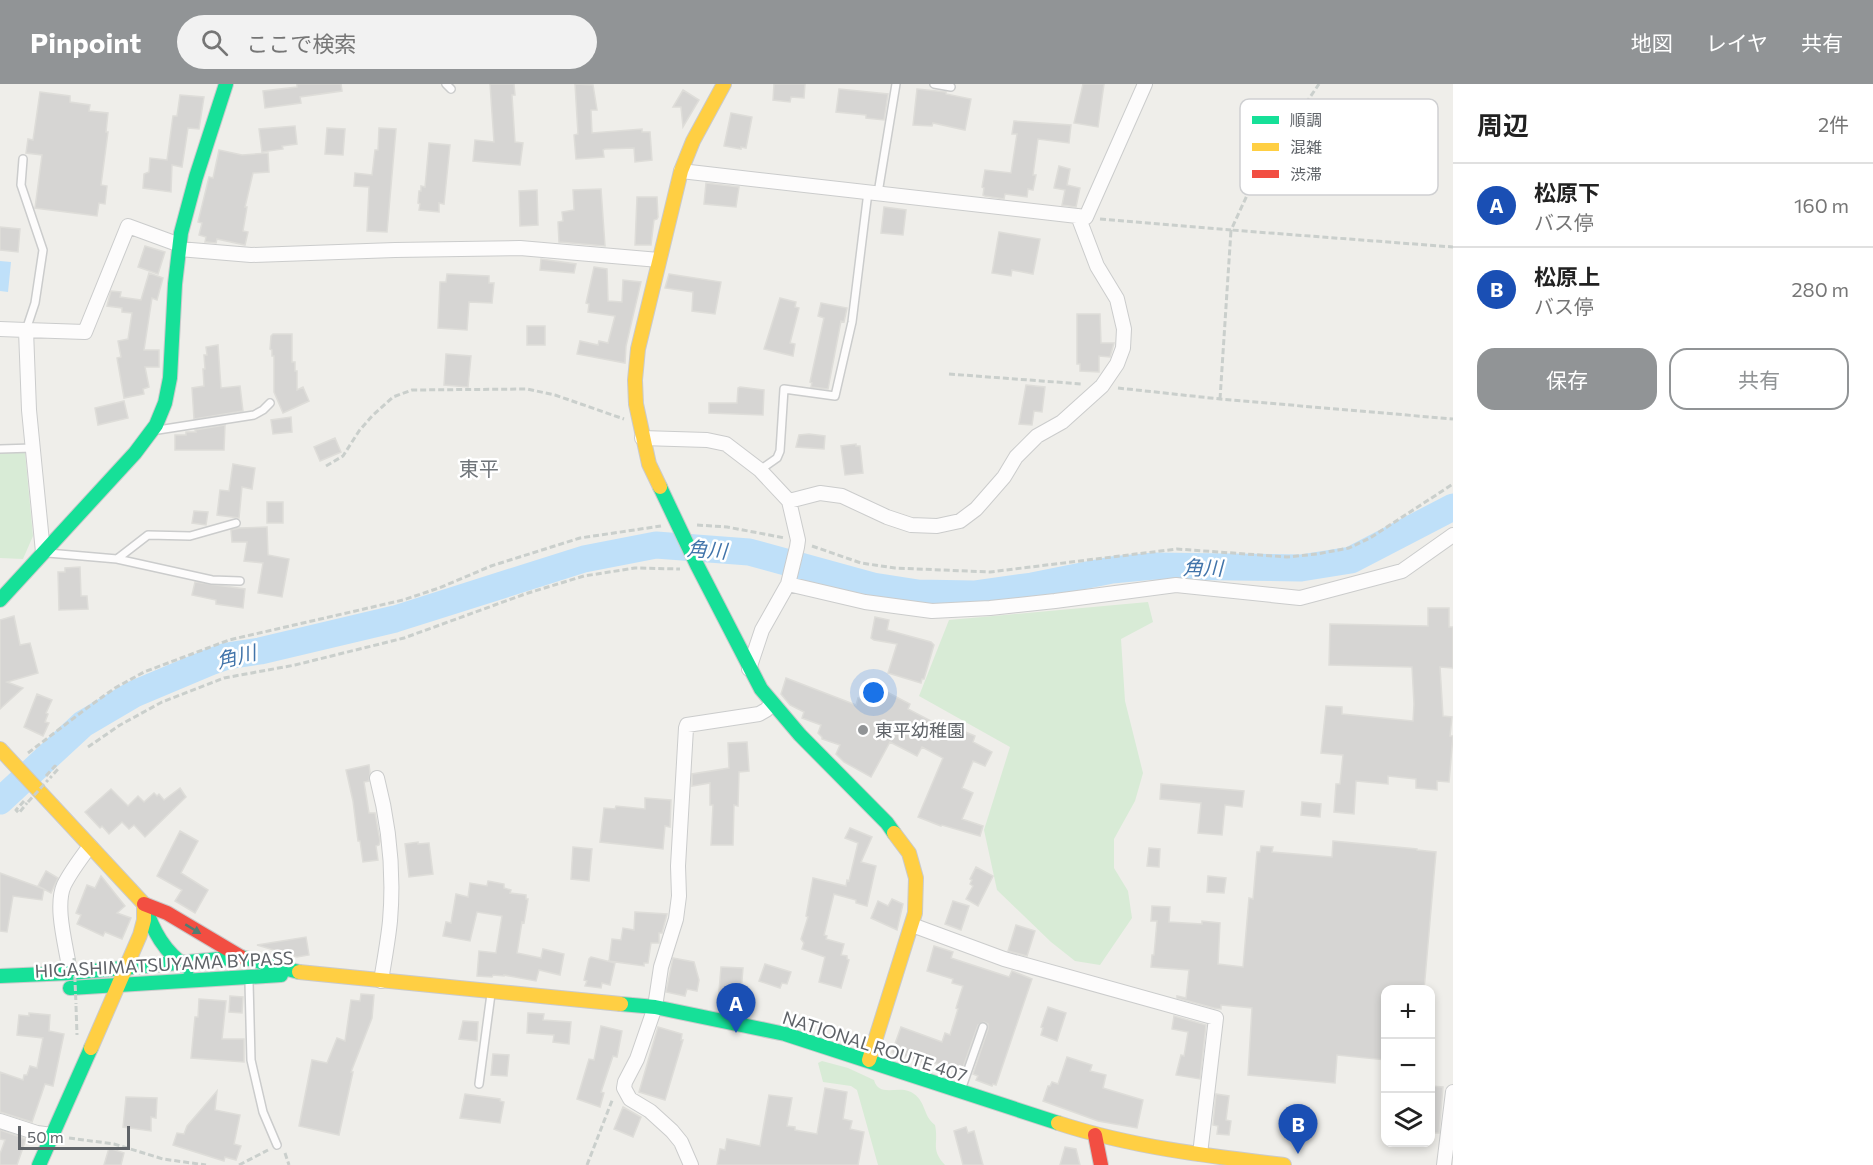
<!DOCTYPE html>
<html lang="ja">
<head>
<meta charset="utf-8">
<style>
  body { margin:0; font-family:Commissioner,"Noto Sans JP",sans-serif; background:#f2f2f2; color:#222 }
  .controls { position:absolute; right:18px; bottom:18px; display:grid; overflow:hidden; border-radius:12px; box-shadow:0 3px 9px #0003 }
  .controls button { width:54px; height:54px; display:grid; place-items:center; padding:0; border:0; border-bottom:2px solid #e0e0e0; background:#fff; color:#222; font:30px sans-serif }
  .scale { position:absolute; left:18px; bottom:15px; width:112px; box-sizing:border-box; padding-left:6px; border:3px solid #5f6368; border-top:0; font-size:16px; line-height:21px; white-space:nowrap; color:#5f6368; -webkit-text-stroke:4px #fff; paint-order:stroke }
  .you { position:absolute; left:874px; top:609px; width:21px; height:21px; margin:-15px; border:4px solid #fff; border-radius:50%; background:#1a73e8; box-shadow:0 0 0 9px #1a73e833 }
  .badge { display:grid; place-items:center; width:39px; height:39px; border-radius:50%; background:#919496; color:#fff; font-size:20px; font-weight:700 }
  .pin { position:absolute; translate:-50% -50px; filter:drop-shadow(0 2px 3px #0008) }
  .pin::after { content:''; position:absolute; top:32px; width:21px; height:18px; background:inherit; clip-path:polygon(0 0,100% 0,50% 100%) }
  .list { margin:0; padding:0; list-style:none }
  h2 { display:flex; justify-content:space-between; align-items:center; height:78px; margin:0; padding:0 24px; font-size:26px }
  h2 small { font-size:20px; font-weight:400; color:#767676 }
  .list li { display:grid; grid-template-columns:39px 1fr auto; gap:18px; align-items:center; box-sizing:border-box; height:84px; padding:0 24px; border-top:2px solid #e0e0e0 }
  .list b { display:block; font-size:22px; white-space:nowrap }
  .list p { margin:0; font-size:20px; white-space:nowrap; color:#767676 }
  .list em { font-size:20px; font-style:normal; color:#767676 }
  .actions { display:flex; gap:12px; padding:18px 24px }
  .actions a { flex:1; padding:14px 0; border:2px solid #919496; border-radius:18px; text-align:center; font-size:21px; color:#919496 }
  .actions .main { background:#919496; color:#fff }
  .icon { flex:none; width:33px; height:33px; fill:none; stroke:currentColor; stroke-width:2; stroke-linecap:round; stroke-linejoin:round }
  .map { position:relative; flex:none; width:1453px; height:1081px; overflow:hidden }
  header { display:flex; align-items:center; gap:36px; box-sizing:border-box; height:84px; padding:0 30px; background:#919496; color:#fff }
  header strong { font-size:28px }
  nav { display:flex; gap:33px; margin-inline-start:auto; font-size:21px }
  .search { width:420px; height:54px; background:#f2f2f2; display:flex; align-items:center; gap:15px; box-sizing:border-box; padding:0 21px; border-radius:33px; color:#767676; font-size:22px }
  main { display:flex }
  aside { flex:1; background:#fff }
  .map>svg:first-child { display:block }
  .green { fill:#d8ebd6 }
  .water { fill:#bfe0f9 }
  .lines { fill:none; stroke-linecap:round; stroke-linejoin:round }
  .river { stroke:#bfe0f9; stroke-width:27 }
  .building { fill:#d6d5d3; stroke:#deddd9; stroke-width:1.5 }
  .lane-casing { stroke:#cbcccc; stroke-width:10 }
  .street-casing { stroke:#cbcccc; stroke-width:16 }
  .fast-casing { stroke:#cacacb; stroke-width:16 }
  .slow-casing { stroke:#cacacb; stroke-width:16 }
  .jam-casing { stroke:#cacacb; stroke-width:16 }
  .path { stroke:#cacfcc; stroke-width:3; stroke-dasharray:6 3; stroke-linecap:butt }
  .lane { stroke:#fdfcfc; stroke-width:7 }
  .street { stroke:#fdfcfc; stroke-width:14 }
  .fast { stroke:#16e098; stroke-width:14 }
  .slow { stroke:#ffcf43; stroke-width:14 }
  .jam { stroke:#f24e42; stroke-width:14 }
  .path-bridge { stroke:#cacfcc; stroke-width:3; stroke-dasharray:6 3; stroke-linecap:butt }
  .oneway { fill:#507c72 }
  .poi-dot { fill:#919496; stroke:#fff; stroke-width:2 }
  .labels { text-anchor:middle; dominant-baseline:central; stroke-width:5; stroke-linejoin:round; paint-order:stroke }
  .poi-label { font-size:18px; fill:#5f6368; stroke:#fff; text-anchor:start }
  .street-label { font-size:18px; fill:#5f6368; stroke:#fff }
  .neighbourhood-label { font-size:20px; fill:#70757a; stroke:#fff }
  .water-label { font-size:20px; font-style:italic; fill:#4174aa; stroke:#fff }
  .key { fill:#fff; stroke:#cfd0d2; stroke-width:1.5 }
  .key-label { font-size:16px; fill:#5f6368 }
</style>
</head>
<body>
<header>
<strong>Pinpoint</strong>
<div class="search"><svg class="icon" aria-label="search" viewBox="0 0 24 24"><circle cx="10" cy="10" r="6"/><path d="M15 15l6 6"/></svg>ここで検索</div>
<nav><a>地図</a><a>レイヤ</a><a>共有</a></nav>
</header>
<main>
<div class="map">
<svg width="1453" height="1081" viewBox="0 0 1453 1081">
  <rect width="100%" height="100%" fill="#efeeea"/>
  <path class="green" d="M25,368l8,84 -10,23 -23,-1v-105z
    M1148,518l5,20 -32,17 4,62 18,72 -8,28 -21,38v29l14,23 4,27 -32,47 -25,-4 -24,-19 -54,-52 -13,-60 26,-83 -91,-51 30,-76z
    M822,977l26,7 26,12c5,18 24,5 37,12 16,9 11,23 24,33 4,19 -5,24 10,40h-67l-21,-75 -6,-4 -28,-4 -5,-19z"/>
  <path class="water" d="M0,177l11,1 -3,30 -8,-1z"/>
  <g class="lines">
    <path class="river" d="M0,717l83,-77 51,-30 76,-32 17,-6 33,-5 135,-32 189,-60 72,-14 93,7 124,34 45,7 56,1 58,-8 80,-16 42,-4 147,2 50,-8 102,-53"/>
  </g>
  <path class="building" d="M297,0h44l1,7 -42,6 1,6 -36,5 -2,-17 34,-4z
    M490,0h24l1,11h-3l3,47 8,1 -3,22 -47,-4 2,-21 19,2z
    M575,0l18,1 4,25h-6l1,23 50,-4v3h8l2,28 -17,2 -1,-14 -29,1 -2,1 1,7 -28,2 -2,-24 4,-1z
    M774,0h31l-1,14 -13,-1 -1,5 -17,-2z
    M1083,0h21l-6,43 -24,-4z
    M839,5l49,5 -4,26 -18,-2v-3l-30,-3z
    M917,5l29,3v2l25,5 -6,31 -32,-7 -1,3 -19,-1z
    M683,6l16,10 -16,27 -2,-20h-8z
    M40,8l30,4v6l20,3 -1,6 19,2 -2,19h2l-7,53 6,1 -2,18 -6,-1 -2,13 -62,-8 7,-53 -16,-2 2,-14 5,1z
    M180,11l24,2 -5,32 -11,-1 -6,39 -10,-2 -1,27 -28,-4 1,-14 5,-2 1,-14 17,2 6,-44h4z
    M731,29l21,4 -6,31 -5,-1v2l-17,-3z
    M1014,37l57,4 -2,18 -31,-4 -5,36h3l-3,15 -5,-1 -1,8 -22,-3 -1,5 -19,-3 -2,-1 1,-7 -2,-1 3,-17 26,3 6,-39h-5z
    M295,42l2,18 -15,2 1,3 -21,3 -3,-23z
    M327,44l18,1 -2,26 -18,-1z
    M379,44l17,1 -9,103 -20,-1 2,-44 -15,-1 1,-13 17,2 3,-25h3z
    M429,59l21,2 -6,59 -5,-1v9l-20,-2 1,-6 -2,-1 1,-12h2v-5l4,1z
    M219,66l23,5 26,-2 1,19 -16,1 -8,34h2l-4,24 5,1 -3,13 -28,-6 -1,4 -9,-1h-2l1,-5 -7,-2 3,-12 -4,-1 11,-45 4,1z
    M1059,82l11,3 -3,16 13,3 -4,19 -14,-2 3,-15 -11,-2z
    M706,99l33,4 -3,20 -32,-3z
    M601,105l4,57 -46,-4 -1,-20 5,-1 -1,-9 12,-2 -1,-20z
    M537,106l1,35 -18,1 -1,-35z
    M637,113h20l1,20 -1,2 -3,1 -3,25h-16z
    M884,123l22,3 -3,25 -22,-2z
    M0,143l20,2 -2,23 -18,-2z
    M999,148l41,7 -7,35 -21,-4 -1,6 -19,-3z
    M145,162l20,6 -7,22 -20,-7z
    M541,175l35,5 -2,9 -34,-3z
    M594,183l13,2 1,32 14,1 1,-22 18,2 -15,64 -1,17 -48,-9 3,-13 18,4 1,-4 9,2 7,-27 -27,-4 1,-8 -3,-1z
    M149,189l14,5 -6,22 -5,-2 -8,52h15v17h-14l4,20 -6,2 1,5 -20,4 -7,-40 4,-1 -3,-16 10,-2 4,-26 -10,-1v-4l-15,-2 2,-8 2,-7 10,1 -1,5 21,3z
    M447,190l42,2v7h5l-2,20 -23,-1 -2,28 -29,-2 2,-46h6z
    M669,190l52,8 -6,32 -23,-3 1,-19 -28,-4z
    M780,214l16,4 -1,5 4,1 -9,35 5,1 -2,12 -29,-7z
    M821,219l26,5 -3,14 -3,-1 -13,68 -17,-2 1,-4 -2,-1 14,-64 -6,-2z
    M1077,230h23l1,29h13l-4,14 -11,-1v16l-19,-1v-7h-3z
    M527,242h18v19h-18z
    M273,250h19v28h3v9h2v19l6,-3 6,14 -26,12 -9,-21v-36h-2v-6l-2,-1 1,-13z
    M218,261l3,43 19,-2 3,25 -49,8 -2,-31 12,-2 -1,-17h2l-1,-14h3l-1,-8z
    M446,270l25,2 -3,31 -24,-2z
    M1026,301l19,2 -3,25 -8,-1 -2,14 -13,-1z
    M740,303l24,3 -1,25 -54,-2v-10h28l1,-15z
    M124,317l4,17 -30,7 -3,-17z
    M291,333l1,15 -19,2 -2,-14z
    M225,341l-1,25h-49v-15h11v-3h10l-1,-2z
    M809,350l16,2 -1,13 -28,-2 3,-12z
    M335,354l6,14 -21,9 -6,-14z
    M856,360v2h4l3,27 -18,2 -4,-29z
    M233,380l22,4 -3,21 -10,-2 -3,31 -22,-3 3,-25 9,1z
    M267,418h16v21h-16z
    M194,427l14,1 -2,13 -14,-2z
    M267,443l1,28 21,4 -7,38 -24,-4 5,-30 -19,-2 3,-19h-15l-1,-12 8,-2z
    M80,483l1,29h6l1,13 -29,1 -1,-38h7v-4z
    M195,498l50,7 -2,19 -27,-4v-4l-24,-5z
    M1428,524h21v19h4v41l-13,-1 3,49 9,1 -2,19h3l-4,46 -12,-1v9l-21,-2v-9l-28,-3v8l-32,-3 -2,33 -20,-2 2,-28h4l3,-29 -22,-2 5,-47 16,1v7l71,7 1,-17 -2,-37 -83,-2 1,-41 98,2z
    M14,532l6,29 10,-2 8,30 -31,9 16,6 -23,21v-89z
    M875,533l14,3 -2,10 44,12 3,3 -10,34h-2l-1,4 -33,-10 9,-29 -23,-4 -3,-2z
    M786,594l70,27 2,-7 13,4 5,-14 7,2 27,14 -2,5 36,19 2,-4 29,12 -2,6 19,10 -7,14 -12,-5 -11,27 11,5 -11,26 21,7 -3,10 -38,-11 -1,1 -23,-9 25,-59 -21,-11 -5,9 -27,-14 -19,35 -27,-15 -8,-8 4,-9 -18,-6v-2l-4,-4 3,-8 -19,-7 2,-6 -14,-7 -9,-11z
    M37,610l15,6 -6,13 2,1 -3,8 4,1 -6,13 -19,-9z
    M747,658l2,29 -10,1 -1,34 -4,-1 -1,40h-22l2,-40h-3v-22l-18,3v-12l37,-6 -1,-25z
    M369,681l1,7 -1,9 -5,1 5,31h6l5,28 -1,4 -3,1 2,14 -15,2 -3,-21h-2l-5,-40 -7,-31z
    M1161,700l83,7 -2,16 -17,-2 -3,30 -24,-2 3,-30 -41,-4z
    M180,704l6,9 -41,40 -11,-12 -5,4 -7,-7 -13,12 -7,-8 -2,2 -15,-16 26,-23 17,17 10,-10 6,6 10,-9 3,3 2,-2 5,6z
    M645,714l26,2 -1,27 -5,-1 -2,23 -63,-7 4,-34 11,1 1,-3 29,3z
    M1302,718l19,2 -1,13 -19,-2z
    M850,744l22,9 -11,25 15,4 -9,40 -11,-3v-3l-22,-6 -10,41 3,1 -1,3 18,5 -3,11 6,1v3l2,1 -8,28 -22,-6 6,-25 -23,-8 2,-6 -3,-4 7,-22 -2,-1 7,-38 33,8 1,-6 2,1 9,-38 -13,-5z
    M180,747l18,10 -17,32 27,17 -13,23 -20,-12 7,-11 -25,-14z
    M1333,757l84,8v1l19,2 -12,138h-38v70l-49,-5 -2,28 -87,-8 4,-67 -31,-3v4l-7,-1 -37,-10v-2l9,2 3,-28 -38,-3 1,-12h2l3,-34h-6l1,-15 18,1 -1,15 33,2v-3l18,2 -2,41 25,3 6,-69 4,1 4,-47h3l1,-6 12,1 -1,5 60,5z
    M418,758v2l11,-1 4,31 -24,3 -4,-33z
    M573,763l19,2 -3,32 -18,-2z
    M1149,764l11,1 -1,18 -12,-1z
    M976,783l17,9 -15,30 -12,-7 7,-13 -3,-2 2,-4 -2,-1z
    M46,787l12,7 -7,15 -13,-7z
    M0,789l44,16 -2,11 -29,-4 -6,36 -7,-1z
    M101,792l24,30 -8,7 14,5 -9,21 -17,-7 -2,4 -26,-12 4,-9 -5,-2 11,-28 8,3z
    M1208,792l18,2 -2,15 -17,-1z
    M488,797l16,3v4l7,2 -1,3 16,2v4h2l-4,24 -2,-1 -5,31 24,5 2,-9 21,5 -4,21 -21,-5 -3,11 -32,-6v1l-11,-1 -1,2 -15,-1 2,-25 17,2 6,-37 -25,-4 -7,29 -27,-5 3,-14 5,1 5,-29 12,3 2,-14 17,3z
    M892,815l11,5 -6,26 -26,-12 7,-17 10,5z
    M953,817l16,5 -8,24 -16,-6z
    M635,828l32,2 -5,19h-3v10h-8l-3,20h-4v3l-35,-5 3,-22 9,1 2,-12 11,2z
    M1016,841l19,6 -8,25 -19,-5z
    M306,853l3,18 -12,2 -40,-12z
    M934,862l19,6 -2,6 58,19 3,-6 20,8 -36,106 -3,-1 -1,2 -16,-6 2,-4 -5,-2 15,-45v-5l-4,-2 -6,3 -16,45 -40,-10 -1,2 -29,-10 9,-25 41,15 3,-9 5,2 8,-26 -2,-1 7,-22 -11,-3 1,-4 -26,-8z
    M591,873l24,6 -5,22 -8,-2 -1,5 -16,-2 2,-5 -3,-1 5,-21z
    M673,874l21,4 5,18 -2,11 -10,-2 -2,7 -19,-4z
    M765,880l26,8 -4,12 -5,-1 -2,5 -21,-7z
    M721,883l22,1 -3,37 -22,-2z
    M361,910l13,1 -2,23 -21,54h2l-14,63 -40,-9 13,-66 15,3 10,-25 8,3 6,-41 9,1z
    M230,912l13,1 -1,16 -13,-1z
    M199,915l27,2 -4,38h22v23l-53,-4 4,-41h3z
    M1048,923l18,6 -9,28 -16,-6 2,-7 -2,-1z
    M29,929l21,2 -1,16 15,3 -11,52 -8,-2 -13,38 -32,-10v-40l23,8 1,-5h3l3,-9 7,2 6,-30 -26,-3 2,-20 10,1z
    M528,929l16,1 -1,6 28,2 -2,22 -16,-2 1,-7 -27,-2z
    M1174,932l32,9 -6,54 -24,-4 5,-20 3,1 4,-24 -16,-3z
    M463,937l15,1 -1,19 -18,-2z
    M601,942l21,5 -5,26 -4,-1 -12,36 3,1 -4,14 -23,-8 12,-40 5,1z
    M658,943l24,7 -1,6h2l-18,60 -26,-8z
    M493,970l16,1 -2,21 -16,-1z
    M1067,973l25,8 -2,6 16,4 -3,13 40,12 -6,28 -39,-7 -55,-20 5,-15h2l2,-4 6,2z
    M1431,1002l12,1 -4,46h-8z
    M825,1004l22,4 -4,27 9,2 -2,8 14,3 -6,33h-141l3,-16 5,1 2,-11 33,7 9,-51 23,3 -5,28 8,1v3l22,4z
    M217,1007l-2,19 25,5 -6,29 7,2 -5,14 -11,-3 -1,4 -51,-16 4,-12 7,1 3,-8z
    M465,1010l35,5v2l4,1 -4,21 -40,-5z
    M1216,1010l13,2 -3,24 5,1 -2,14 -12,-1 1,-8 -5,-1z
    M126,1013l31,1 -1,20 -5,-1v14l-28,-4z
    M623,1023l18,10 -8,20 -19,-8z
    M966,1043l2,6 6,-2 9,34h-20l-9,-34z
    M0,1046l26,9 -9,26h-17v-11l5,-14 -5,-1z
    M1065,1063l11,2 4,16h-20z
    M109,1064l15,5 -3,12h-17z"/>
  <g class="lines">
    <defs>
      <path id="lane" d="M446,0l5,5
        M934,0l17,3
        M23,75l-2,26 22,65 -8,53 -9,27
        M878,109l18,-109
        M158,346l96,-15 9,-5 7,-7
        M0,365l33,-1
        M760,386l17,-12 3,-7 4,-62 51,7 17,-74 16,-130
        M48,469l69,6 31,-24 42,1 46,-13
        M117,475l95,21 28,1
        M249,898l2,78 12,52 14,33
        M479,1000l12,-90
        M962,1003l21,-60"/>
      <path id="street" d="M681,87l405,46 59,-133
        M179,165l72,6 144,-5 125,-2 139,12
        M0,245l26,1 3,80 14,142
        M26,246l59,2 43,-106 52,19
        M642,354l65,2 19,4 34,26 29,31 9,39 -1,7 -9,37 -26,46 -13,39
        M789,417l31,-8 22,3 45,21 24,8 26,1 23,-5 16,-12 28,-32 12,-20 21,-21 25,-14 40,-36 15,-22 6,-16 1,-19 -7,-30 -20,-33 -19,-50
        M788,500l77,18 67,9 58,-3 65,-7 121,-16 124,13 102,-27 51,-36
        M377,694c12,46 17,96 13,143 -2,20 -6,41 -9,60
        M912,841l92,34 212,59 -16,136
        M70,889c-3,-24 -16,-66 -6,-88 7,-14 17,-27 26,-39
        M0,1037l37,12 15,2
        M691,1081l-10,-23 -9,-11 -22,-20 -20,-12 -6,-11 1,-6 12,-23 18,-52 6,-40 15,-48 3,-23 -1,-30 8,-138 1,-3 72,-11 7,-4 6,-6
        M1444,1081l9,-73"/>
      <path id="fast" d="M660,403l37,78 64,124 39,46 87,88 7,10
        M0,516l135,-147 21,-28 9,-22 5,-25 5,-94 6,-51 15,-56 30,-93
        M144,820c9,27 20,48 44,64
        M0,892l70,-3 171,-16 58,15
        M70,904l211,-13
        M621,920l34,3 130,27 273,89
        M39,1081l52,-117"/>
      <path id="slow" d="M660,403l-11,-23 -13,-60 -1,-24 3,-31 43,-178 12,-30 31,-57
        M0,665l144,155v16l-4,15 -49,113
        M299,888l322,32
        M869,976l46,-147 1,-35 -7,-25 -15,-20
        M1058,1039c73,24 150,33 226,42"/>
      <path id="jam" d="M144,820l23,9 74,44
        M1095,1051l6,30"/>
    </defs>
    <use href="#lane" class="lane-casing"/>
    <use href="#street" class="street-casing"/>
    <use href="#fast" class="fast-casing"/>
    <use href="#slow" class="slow-casing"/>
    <use href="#jam" class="jam-casing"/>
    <path class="path" d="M1100,135l131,11 24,-52 64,-94
      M949,290l133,10
      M1118,304l102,11 233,20
      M1220,315l11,-169 222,17
      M326,382l17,-10 16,-25 13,-15 21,-19 19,-7 115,-1 28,6 69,24
      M697,441l30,2 58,11
      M812,462l49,17 34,5 95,4 187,-23 110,8 30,-3 32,-6 21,-10 83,-54
      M88,663l32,-22 42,-23 62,-24 71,-13 109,-27 121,-44 59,-18 51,-8 45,1
      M28,669l59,-45 28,-20 29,-16 85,-32 174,-40 36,-12 52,-22 89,-28 81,-12
      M46,692l9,-10 3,3 -8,9
      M24,717l-8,9 3,3 8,-10
      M76,922l1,29
      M69,1054l45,6 49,15 43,6
      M285,1069l4,12
      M239,1081l29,-15
      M587,1081l26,-67"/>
    <use href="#lane" class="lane"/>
    <use href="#street" class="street"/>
    <use href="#fast" class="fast"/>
    <use href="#slow" class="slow"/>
    <use href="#jam" class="jam"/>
    <path class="path-bridge" d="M28,718l20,-22
      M74,874l2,46"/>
  </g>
  <defs><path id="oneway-solid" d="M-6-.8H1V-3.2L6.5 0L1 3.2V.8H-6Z" transform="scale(1.5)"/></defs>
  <use class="oneway" href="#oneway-solid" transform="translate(193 845) rotate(31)"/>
  <circle class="poi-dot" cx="863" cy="646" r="6"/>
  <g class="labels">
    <g class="poi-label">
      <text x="875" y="646">東平幼稚園</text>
    </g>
    <g class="street-label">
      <text transform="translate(164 880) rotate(-3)">HIGASHIMATSUYAMA BYPASS</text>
      <text transform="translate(875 962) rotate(18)">NATIONAL ROUTE 407</text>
    </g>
    <g class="neighbourhood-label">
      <text x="479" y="384">東平</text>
    </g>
    <g class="water-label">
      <text transform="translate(707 465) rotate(4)">角川</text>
      <text transform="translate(1203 483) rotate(1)">角川</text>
      <text transform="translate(236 572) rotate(-14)">角川</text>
    </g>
  </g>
  <rect x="1240" y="15" width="198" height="96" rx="9" class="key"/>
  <rect x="1252" y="32" width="27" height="8" fill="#16e098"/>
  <rect x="1252" y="59" width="27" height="8" fill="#ffcf43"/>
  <rect x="1252" y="86" width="27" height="8" fill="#f24e42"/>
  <g class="key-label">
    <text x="1290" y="42">順調</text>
    <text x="1290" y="69">混雑</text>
    <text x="1290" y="96">渋滞</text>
  </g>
</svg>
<div class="controls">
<button>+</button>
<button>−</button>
<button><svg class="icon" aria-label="layers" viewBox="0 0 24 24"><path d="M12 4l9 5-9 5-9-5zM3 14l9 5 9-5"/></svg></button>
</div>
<div class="scale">50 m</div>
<div class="you"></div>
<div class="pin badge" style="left:736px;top:949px;background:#1a4fb4">A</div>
<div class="pin badge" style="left:1298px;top:1070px;background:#1a4fb4">B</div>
</div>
<aside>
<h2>周辺<small>2件</small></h2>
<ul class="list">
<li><span class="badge" style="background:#1a4fb4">A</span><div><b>松原下</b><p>バス停</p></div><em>160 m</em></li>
<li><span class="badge" style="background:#1a4fb4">B</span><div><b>松原上</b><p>バス停</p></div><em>280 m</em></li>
</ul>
<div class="actions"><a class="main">保存</a><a>共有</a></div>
</aside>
</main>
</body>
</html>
